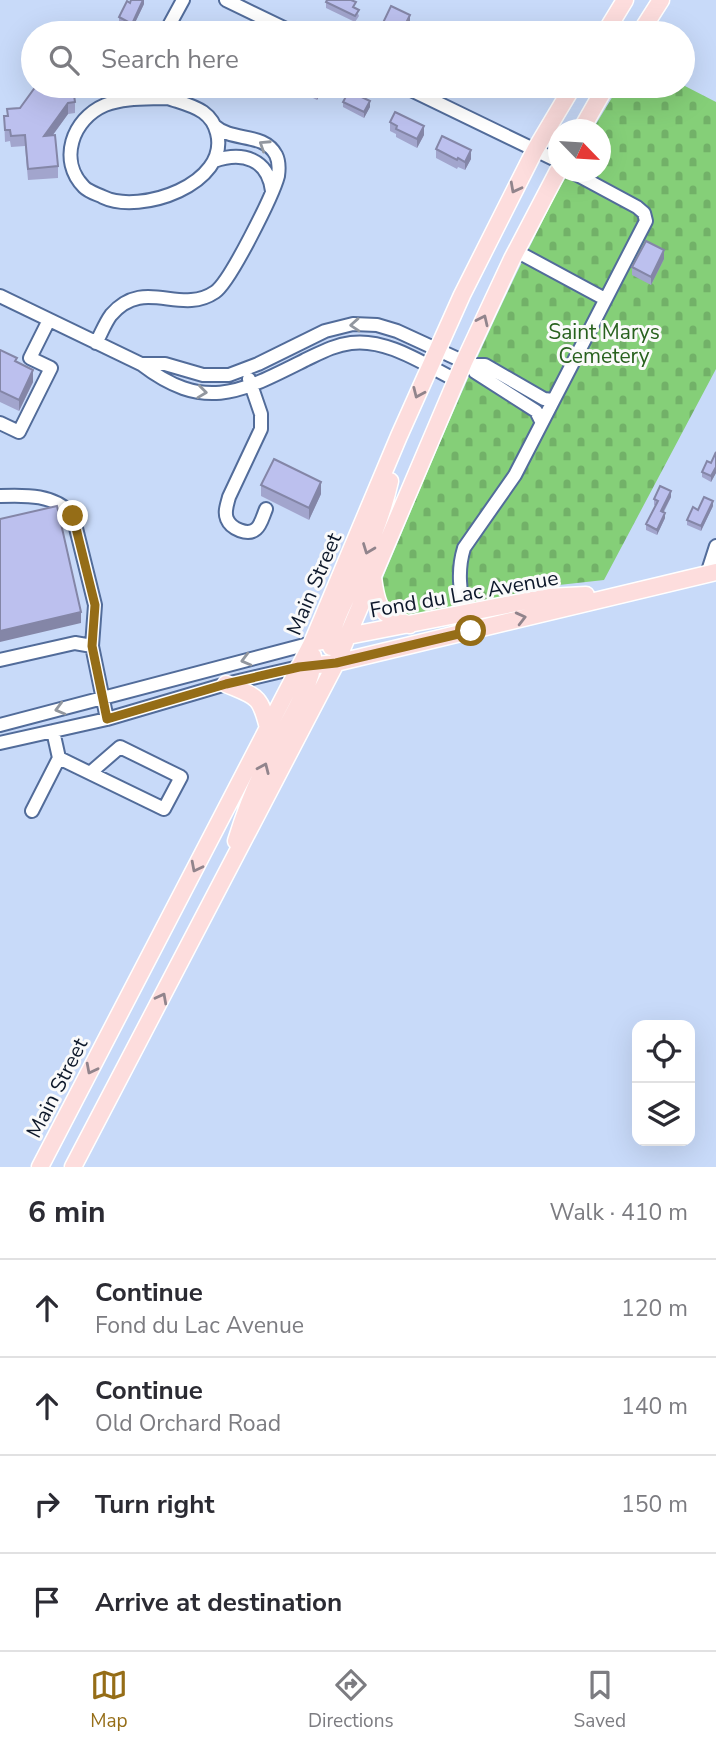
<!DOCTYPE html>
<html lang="en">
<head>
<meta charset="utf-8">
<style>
  body { margin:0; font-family:"Nunito Sans",sans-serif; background:#f7f7f7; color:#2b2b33 }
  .controls { position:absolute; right:21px; bottom:21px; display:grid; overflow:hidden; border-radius:14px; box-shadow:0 7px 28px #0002 }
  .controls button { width:63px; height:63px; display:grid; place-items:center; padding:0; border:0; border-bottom:2px solid #e1e1e2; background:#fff; color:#2b2b33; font:35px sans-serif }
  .compass { position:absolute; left:548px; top:119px; width:63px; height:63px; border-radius:50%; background:#fff; box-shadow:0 7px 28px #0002; rotate:115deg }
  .stop { position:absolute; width:21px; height:21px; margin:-16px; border:5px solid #956d17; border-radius:50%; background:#fff }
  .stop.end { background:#956d17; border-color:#fff; box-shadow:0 2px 7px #0008 }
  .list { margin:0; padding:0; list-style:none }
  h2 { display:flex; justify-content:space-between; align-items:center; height:91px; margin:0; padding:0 28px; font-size:30px }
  h2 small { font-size:23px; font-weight:400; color:#7c7c81 }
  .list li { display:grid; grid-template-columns:46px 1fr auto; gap:21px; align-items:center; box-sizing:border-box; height:98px; padding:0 28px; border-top:2px solid #e1e1e2 }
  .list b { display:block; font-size:26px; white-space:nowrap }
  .list p { margin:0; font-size:23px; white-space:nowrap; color:#7c7c81 }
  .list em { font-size:23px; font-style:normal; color:#7c7c81 }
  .icon { flex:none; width:38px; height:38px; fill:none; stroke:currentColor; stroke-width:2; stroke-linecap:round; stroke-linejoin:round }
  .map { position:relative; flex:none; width:716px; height:1167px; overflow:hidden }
  .search { position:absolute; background:#fff; box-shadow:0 7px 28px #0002; left:21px; right:21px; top:21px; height:77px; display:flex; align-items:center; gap:18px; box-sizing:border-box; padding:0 24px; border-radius:38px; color:#7c7c81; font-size:26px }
  .sheet { height:483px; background:#fff }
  nav { display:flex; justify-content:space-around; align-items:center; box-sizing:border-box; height:98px; border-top:2px solid #e1e1e2; background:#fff; font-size:19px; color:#7c7c81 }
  nav a { display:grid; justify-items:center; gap:4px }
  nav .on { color:#956d17 }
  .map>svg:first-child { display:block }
  .cemetery { fill:url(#cemetery-stones) }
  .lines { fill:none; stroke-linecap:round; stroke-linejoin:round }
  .minor-casing { stroke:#526c9a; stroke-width:16 }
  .major-casing { stroke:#fff; stroke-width:19 }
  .minor { stroke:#fff; stroke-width:12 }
  .major { stroke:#fddddd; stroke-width:16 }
  .wall { fill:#a2a5cd }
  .shaded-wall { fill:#8486a7 }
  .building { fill:#bcc0ee; stroke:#8486a7; stroke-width:2 }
  .oneway { stroke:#92979f }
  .oneway2 { stroke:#91848c }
  .route { stroke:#956d17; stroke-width:9 }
  .labels { text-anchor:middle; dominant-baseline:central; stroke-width:6; stroke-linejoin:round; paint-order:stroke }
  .park-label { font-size:21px; fill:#28611e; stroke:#fafafa }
  .street-label { font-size:21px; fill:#0d182a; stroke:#fafafa }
</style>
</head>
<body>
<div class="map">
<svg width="716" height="1167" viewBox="0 0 716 1167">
  <defs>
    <pattern id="cemetery-stones" width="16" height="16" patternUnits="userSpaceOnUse" patternTransform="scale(1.75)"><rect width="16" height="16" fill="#85cf78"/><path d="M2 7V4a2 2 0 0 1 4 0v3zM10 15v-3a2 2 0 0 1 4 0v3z" fill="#72b168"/></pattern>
  </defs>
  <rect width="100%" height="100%" fill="#c8daf9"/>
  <path class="cemetery" d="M683,85l33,17v267l-112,211 -45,5 -150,31 -19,-4 -10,-27 4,-10c46,-109 90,-216 143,-323 14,-27 26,-54 42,-80h31v-42l-7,-1 26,-43z"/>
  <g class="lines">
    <defs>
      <path id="minor" d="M226,0l68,33
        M165,33l18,-33
        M403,86l155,75
        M168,98c11,4 25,7 35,14 7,5 12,13 14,21 13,51 -77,82 -114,64 -6,-3 -14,-5 -19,-10 -26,-26 -12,-68 21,-82 20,-8 42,-6 63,-7z
        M214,161c29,-10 54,-2 58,30
        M516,251l89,48
        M0,296l141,68c64,49 100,28 164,-4 15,-7 29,-15 46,-17 36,-5 74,22 105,37
        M96,343c5,-9 9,-20 15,-28 33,-39 69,1 104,-23 15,-10 58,-97 63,-116 1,-7 1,-15 -2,-21 -12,-23 -44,-13 -61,-29
        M142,364h23l38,11h26l29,-11 67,-33 28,-7 24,1 20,6 74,34h14l59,34 9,1
        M471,365l4,7 61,39 5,10
        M249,379l12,35v15l-32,68c-2,8 -5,15 -2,22 4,10 21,17 29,10 5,-4 7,-13 10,-20
        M0,423l19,9 32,-64 -21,-10 19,-38
        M0,496c25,-1 56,-2 73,20l22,89 -3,41 15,73
        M707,574l9,-28
        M465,614c-5,-23 -8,-43 -1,-66l51,-73 131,-254 -2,-8 -7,-6 -65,-35
        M0,660l75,-17 17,3
        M0,725l312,-82
        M0,743l107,-24 119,-35 73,-17
        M59,758l105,51 17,-32 -61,-30 -30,26
        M32,811l27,-53 -6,-27"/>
      <path id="major" d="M605,33l20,-33
        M640,33l21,-33
        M581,130l25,-44
        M373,577c4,32 7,37 37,48
        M312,643l235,-46 39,-2
        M331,647c-1,-23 17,-50 26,-72 13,-30 26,-62 33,-94
        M299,667l37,-4 380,-91
        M226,684c31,13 34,11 42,44
        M236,841c8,-26 18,-52 30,-76 13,-28 49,-80 47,-109
        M40,1167l272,-524 87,-207 63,-141 73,-145 38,-64
        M73,1167l263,-504 128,-301 48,-103 46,-88"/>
    </defs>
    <use href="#minor" class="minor-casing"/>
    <use href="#major" class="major-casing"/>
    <use href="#minor" class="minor"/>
    <use href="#major" class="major"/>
  </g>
  <path class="wall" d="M144,0v4l-12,25 -13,-6v-6l11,-14z
    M326,2l30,7 3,7 -4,6 -29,-14z
    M410,24l-5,9h-24v-6z
    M289,86h34v2l-6,12z
    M75,102v11l-7,1 -15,21 5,31v12l-30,2 -3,-34 -14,1 -1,-6 -5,1 -1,-26h3v-7z
    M343,102l27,5 -6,11 -21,-11z
    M390,122l34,13 -7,13 -21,-11v-3l-6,-3z
    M436,149l35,10 -6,11 -7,-3 -1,2 -21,-11z
    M664,259l-13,26 -19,-10v-8z
    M0,350l17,12 16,20 -14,29 -19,-9z
    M716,452v21l-5,9 -9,-5v-5l9,-9z
    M261,485l60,9 -12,26 -48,-24z
    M671,497l-7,15 1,6 -8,17 -11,-5v-6l10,-18 -2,-1v-6z
    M713,506l-12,25 -14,-6v-5l11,-10z"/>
  <path class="shaded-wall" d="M143,0h1v4l-12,25v-5z
    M410,15v9l-5,9h-4z
    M320,86h3v2l-6,12v-8z
    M370,101v6l-6,11v-6z
    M68,103v11l-24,33v-11z
    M424,126v9l-7,13v-9z
    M471,150v9l-6,11v-8z
    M664,250v9l-13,26v-8z
    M33,370v12l-14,29v-11z
    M716,467v6l-5,9v-6z
    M321,482v12l-12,26v-12z
    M671,491v6l-10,19v-5z
    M713,501v5l-12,25v-5z
    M665,513v5l-8,17v-5z
    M81,612v11l-81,19v-11z"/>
  <path class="building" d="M131,0h12l-11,24 -13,-7 8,-16 3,2z
    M327,0h24l5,2 -3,5 6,3 -4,6 -29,-14z
    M391,6l19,9 -9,18h-7l-13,-6z
    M208,23l18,9 -1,1h-23z
    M36,86h26l5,3 6,-1 2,14 -7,1 -24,33 11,-1 3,31 -30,3 -3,-34 -14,1 -1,-6h-5l-1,-14h4l-1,-7 13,-1z
    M305,86h15l-3,6z
    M349,91l21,10 -6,11 -21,-10z
    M395,112l29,14 -7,13 -21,-10 1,-3 -7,-4z
    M442,136l29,14 -6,12 -7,-4 -1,2 -21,-11z
    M646,241l18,9 -13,27 -19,-10z
    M0,350l17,8 -2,3 18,9 -14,30 -19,-9z
    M716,452v15l-5,9 -9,-4 5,-11 4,2z
    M274,459l47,23 -12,26 -48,-23z
    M660,486l11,5 -10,20 4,2 -8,17 -11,-6 12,-23 -4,-2z
    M704,497l9,4 -12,25 -14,-6 6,-13 5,3z
    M57,506l24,106 -81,19v-112z"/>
  <defs><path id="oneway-chevron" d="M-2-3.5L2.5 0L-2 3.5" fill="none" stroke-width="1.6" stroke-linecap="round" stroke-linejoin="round" transform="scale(1.75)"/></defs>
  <g class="oneway">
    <use href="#oneway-chevron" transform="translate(264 145) rotate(-147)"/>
    <use href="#oneway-chevron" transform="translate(355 325) rotate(176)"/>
    <use href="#oneway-chevron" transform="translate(202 392) rotate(7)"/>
    <use href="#oneway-chevron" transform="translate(246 660) rotate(165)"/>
    <use href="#oneway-chevron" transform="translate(60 709) rotate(165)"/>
  </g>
  <g class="oneway2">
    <use href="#oneway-chevron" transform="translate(515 188) rotate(118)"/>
    <use href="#oneway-chevron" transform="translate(483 320) rotate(-65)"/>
    <use href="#oneway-chevron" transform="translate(418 393) rotate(114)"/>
    <use href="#oneway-chevron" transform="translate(368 549) rotate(111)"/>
    <use href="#oneway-chevron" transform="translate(521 618) rotate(-14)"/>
    <use href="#oneway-chevron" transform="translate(264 768) rotate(-66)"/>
    <use href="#oneway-chevron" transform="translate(196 867) rotate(117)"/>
    <use href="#oneway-chevron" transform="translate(162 998) rotate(-62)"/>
    <use href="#oneway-chevron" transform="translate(91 1069) rotate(117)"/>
  </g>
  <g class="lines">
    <path class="route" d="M73,516l22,89 -3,41 15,73 119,-35 73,-17 37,-4 135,-32"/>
  </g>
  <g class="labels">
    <g class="park-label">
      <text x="604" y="332">Saint Marys<tspan x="604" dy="24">Cemetery</tspan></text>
    </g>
    <g class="street-label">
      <text transform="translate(314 584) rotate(-67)">Main Street</text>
      <text transform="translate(464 594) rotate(-10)">Fond du Lac Avenue</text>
      <text transform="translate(57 1088) rotate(-63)">Main Street</text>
    </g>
  </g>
</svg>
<div class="controls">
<button><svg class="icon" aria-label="locate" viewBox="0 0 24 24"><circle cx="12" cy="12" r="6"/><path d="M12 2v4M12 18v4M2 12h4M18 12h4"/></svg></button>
<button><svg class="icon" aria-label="layers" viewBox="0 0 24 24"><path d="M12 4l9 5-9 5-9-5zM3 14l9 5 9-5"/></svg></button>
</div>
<svg class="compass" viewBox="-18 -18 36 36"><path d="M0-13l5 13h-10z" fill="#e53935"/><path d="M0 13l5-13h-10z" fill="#7c7c81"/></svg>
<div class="stop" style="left:471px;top:631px"></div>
<div class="stop end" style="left:73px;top:516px"></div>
<div class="search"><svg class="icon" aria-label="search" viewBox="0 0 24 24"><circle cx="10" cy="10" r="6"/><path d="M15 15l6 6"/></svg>Search here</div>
</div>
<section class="sheet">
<h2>6 min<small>Walk · 410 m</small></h2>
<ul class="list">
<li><svg class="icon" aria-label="ahead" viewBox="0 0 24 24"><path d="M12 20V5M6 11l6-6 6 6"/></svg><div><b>Continue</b><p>Fond du Lac Avenue</p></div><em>120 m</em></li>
<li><svg class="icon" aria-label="ahead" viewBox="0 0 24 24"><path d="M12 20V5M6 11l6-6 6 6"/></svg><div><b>Continue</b><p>Old Orchard Road</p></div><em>140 m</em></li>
<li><svg class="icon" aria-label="right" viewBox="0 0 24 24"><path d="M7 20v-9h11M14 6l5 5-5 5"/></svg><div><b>Turn right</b></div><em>150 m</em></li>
<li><svg class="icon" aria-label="arrive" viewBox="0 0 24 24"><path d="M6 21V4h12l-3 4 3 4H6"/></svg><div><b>Arrive at destination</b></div></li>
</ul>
</section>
<nav>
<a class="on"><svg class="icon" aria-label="map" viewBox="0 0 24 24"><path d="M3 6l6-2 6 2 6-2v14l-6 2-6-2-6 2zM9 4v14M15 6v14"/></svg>Map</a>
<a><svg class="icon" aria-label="directions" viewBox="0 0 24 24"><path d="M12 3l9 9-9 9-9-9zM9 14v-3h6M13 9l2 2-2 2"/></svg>Directions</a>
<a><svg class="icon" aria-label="saved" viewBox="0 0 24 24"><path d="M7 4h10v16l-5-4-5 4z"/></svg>Saved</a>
</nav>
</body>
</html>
